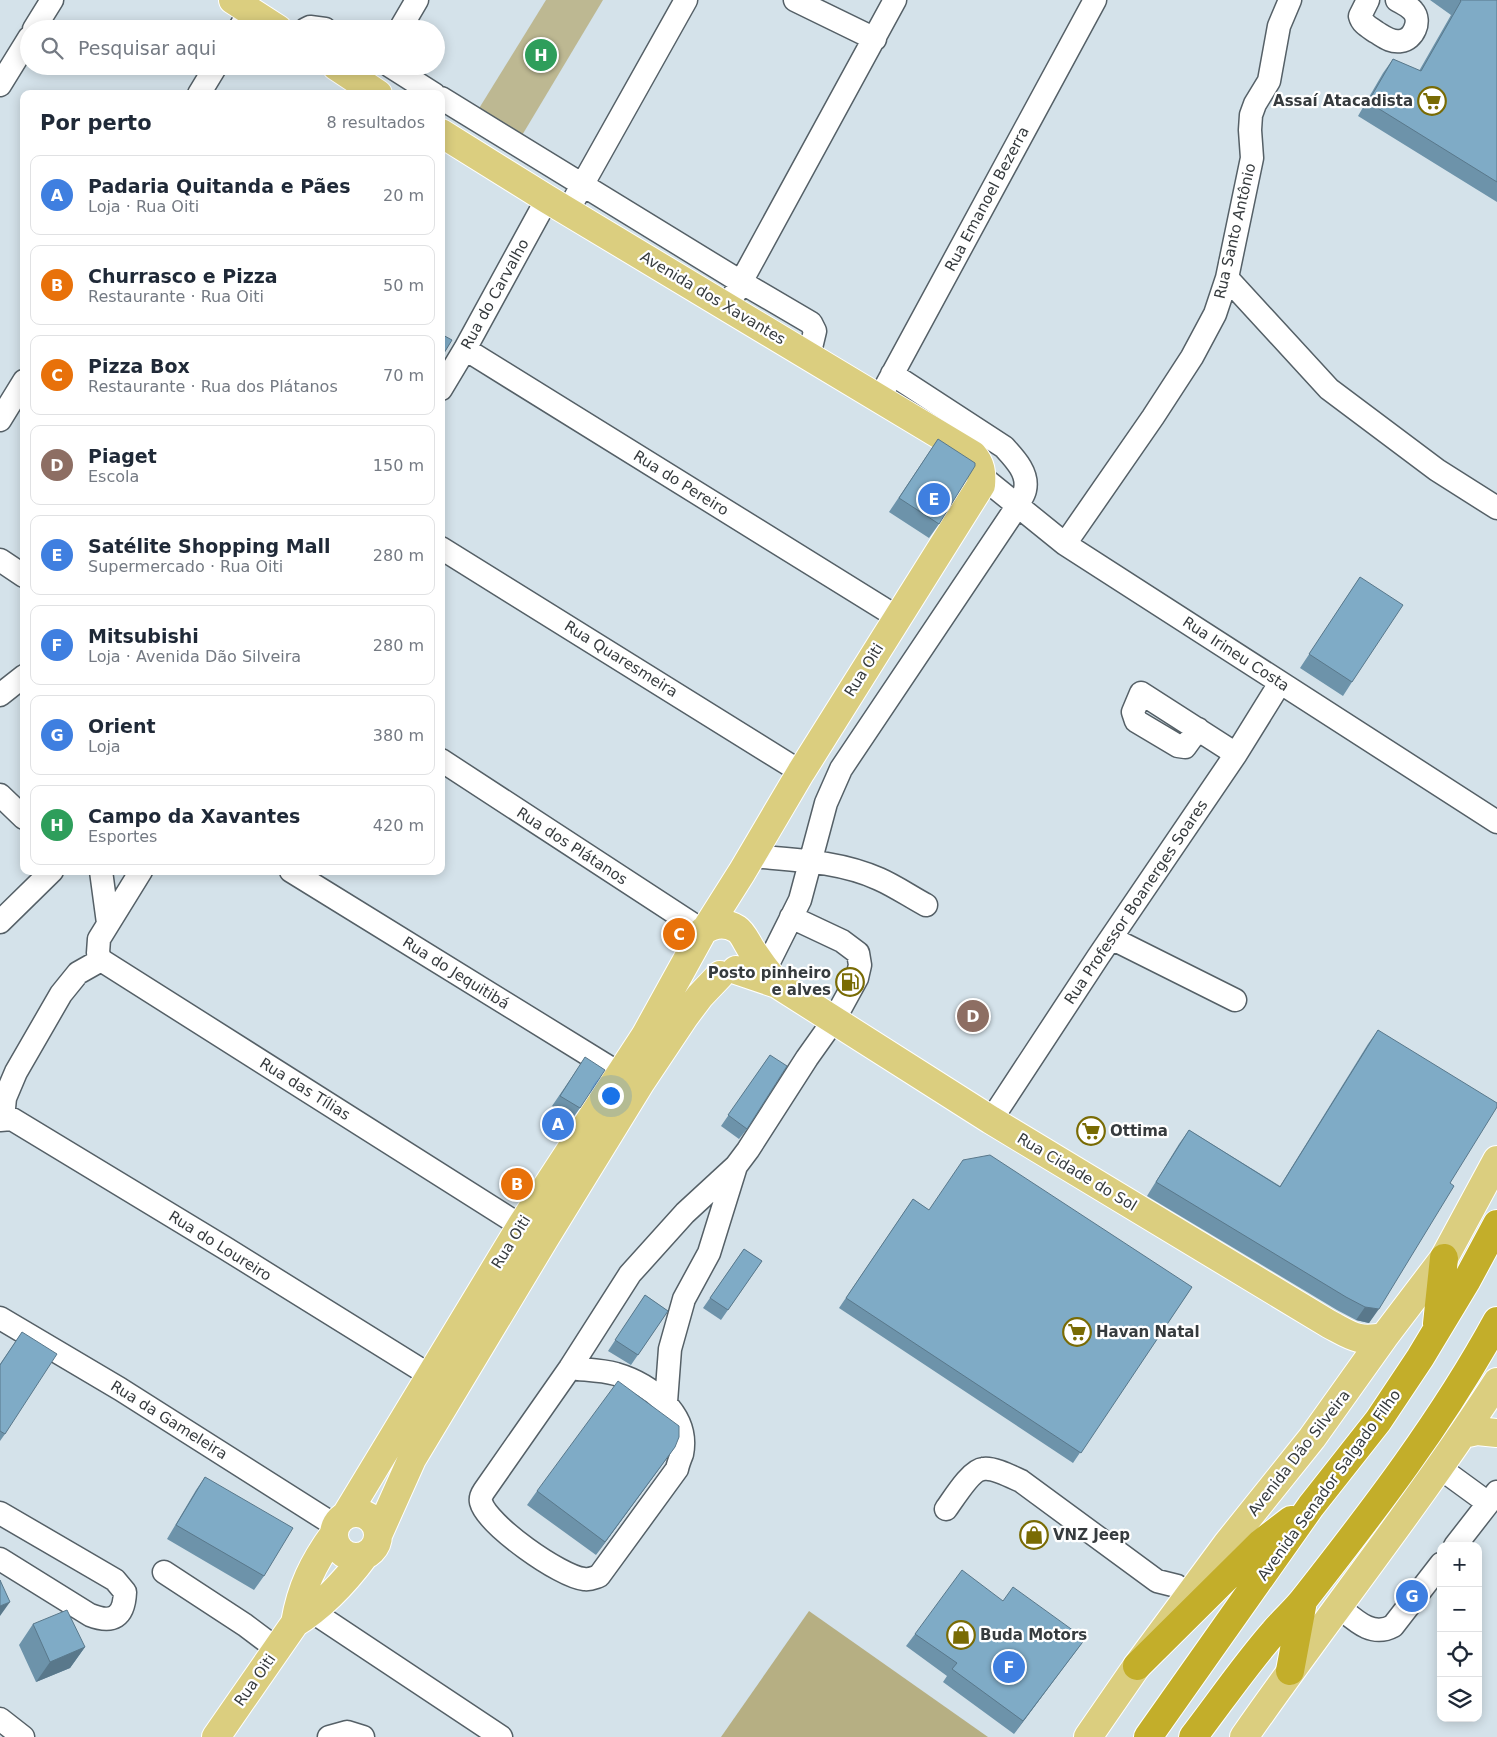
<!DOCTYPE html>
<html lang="pt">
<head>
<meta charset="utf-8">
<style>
  body { margin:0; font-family:"DejaVu Sans",sans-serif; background:#f2f2f3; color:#1f2937 }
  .controls { position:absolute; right:15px; bottom:15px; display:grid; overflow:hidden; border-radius:10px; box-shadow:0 2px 12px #0003 }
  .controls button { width:45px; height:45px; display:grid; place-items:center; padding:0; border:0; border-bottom:1px solid #e0e1e3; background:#fff; color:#1f2937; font:25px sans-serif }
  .you { position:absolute; left:610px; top:1095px; width:18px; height:18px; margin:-12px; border:4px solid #fff; border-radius:50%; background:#1a73e8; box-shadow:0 0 0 8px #1a73e833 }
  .badge { display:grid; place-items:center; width:32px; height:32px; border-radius:50%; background:#0b8043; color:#fff; font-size:16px; font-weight:700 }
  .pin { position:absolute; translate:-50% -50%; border:2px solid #fff; box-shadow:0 1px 5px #0006 }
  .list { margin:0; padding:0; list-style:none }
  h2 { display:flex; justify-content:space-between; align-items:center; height:65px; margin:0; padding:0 20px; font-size:21px }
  h2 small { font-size:16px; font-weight:400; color:#747a83 }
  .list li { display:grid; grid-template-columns:32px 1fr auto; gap:15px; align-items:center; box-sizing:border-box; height:80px; margin:0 10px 10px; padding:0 10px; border:1px solid #e0e1e3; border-radius:10px }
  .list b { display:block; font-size:19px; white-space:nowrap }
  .list p { margin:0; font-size:16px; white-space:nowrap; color:#747a83 }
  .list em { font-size:16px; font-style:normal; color:#747a83 }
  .icon { flex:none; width:28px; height:28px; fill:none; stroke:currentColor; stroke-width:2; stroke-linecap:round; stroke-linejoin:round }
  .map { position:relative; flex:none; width:1497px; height:1737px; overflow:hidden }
  .search { position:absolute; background:#fff; box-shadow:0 2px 12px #0003; left:20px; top:20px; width:425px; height:55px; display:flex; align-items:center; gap:12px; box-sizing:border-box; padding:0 18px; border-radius:28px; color:#747a83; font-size:19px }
  .panel { position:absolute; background:#fff; box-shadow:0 2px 12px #0003; left:20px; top:90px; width:425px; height:785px; border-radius:10px }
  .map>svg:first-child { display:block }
  .green { fill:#bdb892 }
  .forest { fill:#b6af83 }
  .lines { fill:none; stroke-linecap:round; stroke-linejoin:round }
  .minor-casing { stroke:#556067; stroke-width:25 }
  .major-casing { stroke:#fff; stroke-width:30 }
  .highway-casing { stroke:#fff; stroke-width:30 }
  .minor { stroke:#fff; stroke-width:22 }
  .major { stroke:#dbce7f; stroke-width:28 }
  .highway { stroke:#c3ae2a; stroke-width:28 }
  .wall { fill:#6d93aa }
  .shaded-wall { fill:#59788b }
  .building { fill:#7fabc6; stroke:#59788b }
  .labels { text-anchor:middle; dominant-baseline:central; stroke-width:4.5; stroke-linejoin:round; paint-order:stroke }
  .poi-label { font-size:15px; font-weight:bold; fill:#363b3e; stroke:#fff; text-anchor:start }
  .street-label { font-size:15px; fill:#363b3e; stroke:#fff }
</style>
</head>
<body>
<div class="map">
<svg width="1497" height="1737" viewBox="0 0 1497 1737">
  <rect width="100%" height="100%" fill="#d4e2ea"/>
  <path class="green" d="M546,0h57l-82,137 -43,-27z"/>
  <path class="forest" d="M809,1611l179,126h-267z"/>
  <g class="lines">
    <defs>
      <path id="minor" d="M795,0l80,39
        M1368,0l-8,16c2,8 9,11 16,16 7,4 15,11 25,9 12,-1 21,-20 12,-30 -4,-5 -11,-8 -16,-11
        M34,29l18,-29
        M239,29l11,-18
        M306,29l4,-2 15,2
        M400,29l17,-29
        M390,66l44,28
        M0,85l29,-47
        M199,94l17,-28
        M441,98l300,184 70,41 4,8 -6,25
        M575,198l111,-198
        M1227,278l102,111 108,81 60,38
        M734,295l161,-295
        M465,349l432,268
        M886,386l209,-386
        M441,389l24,-40 82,-150
        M0,420l24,-39
        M981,476l84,68 432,278
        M1065,544l88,-127 39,-60 23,-43 12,-36 25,-120 -2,-28 1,-15 4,-11 14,-23 10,-55 11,-26
        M441,548l360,224
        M0,560l24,16
        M0,695l24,-19
        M1198,729l-13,18 -7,-1 -42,-25 -3,-9 8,-19 95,61
        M441,760l262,171
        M0,795l24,23
        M751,856c43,4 88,5 128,23 16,7 32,18 47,26
        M101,871l7,52
        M141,871l-42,68 -1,14 3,7 420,266
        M291,871l329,203
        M0,922l52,-51
        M1111,938l124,62
        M765,970l35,-70 26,-97 15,-34 177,-264c2,-5 6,-10 7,-15 4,-17 -11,-32 -21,-43l-112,-73
        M3,1118l2,-20 11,-26 45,-78 17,-21 23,-13
        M0,1120l12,-1 213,129 206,128
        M991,1120l107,-163 138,-203 44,-71
        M0,1318l120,71 216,137
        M570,1368c15,2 31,2 46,6 34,10 74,40 66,80 -2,5 -4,10 -5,15l-78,107c-6,2 -9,4 -15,3 -23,-2 -97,-54 -103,-77 -1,-4 1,-8 3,-11l86,-123 60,-94 55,-61 51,-47 12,-16 59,-92 27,-38 23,-42 3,-13 -2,-12 -16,-12 -51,-24
        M666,1402l4,-53 14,-50 25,-46 27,-87
        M1440,1468l48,35
        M946,1509c8,-11 25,-39 37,-40 10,-2 29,8 38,12l136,100 20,5 13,8
        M0,1513l115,67 10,12c-1,25 -12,32 -35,23l-90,-56
        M1455,1546l42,-54
        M164,1572l81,53 32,24
        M1338,1606c16,13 33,32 55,20l48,-62
        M313,1612l188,125
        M0,1719l23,18
        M329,1737l18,-5 16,5"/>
      <path id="major" d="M233,0l45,29
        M336,66l42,28
        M441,133l106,66 426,256c8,9 9,18 8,30l-180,287 -59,100 -36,57
        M736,970l41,14 214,136 338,204c23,12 28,18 55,13
        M1463,1434l14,-3 20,2
        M334 1535a22 22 0 1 1 44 0a22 22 0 1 1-44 0Z
        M346,1515l175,-289 124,-190 58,-105c11,-8 23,-9 34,-2 6,4 10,14 14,20 8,12 17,24 26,35
        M378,1535l34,-76 133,-221 96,-156 44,-66 15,-20 20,-21
        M295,1623c6,-35 18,-60 39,-89
        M216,1737l79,-114c28,-17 50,-41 70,-68
        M1088,1737l49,-71 90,-122 85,-106 72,-101 60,-79 53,-98
        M1244,1737c83,-119 174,-233 253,-355"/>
      <path id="highway" d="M1437,1324l7,-66
        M1137,1666l124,-123 30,-23
        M1290,1671l13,-70
        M1148,1737l163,-231 67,-85 42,-63 47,-78 30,-56
        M1193,1737c27,-35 52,-72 81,-105 10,-12 22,-22 31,-34 69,-88 138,-178 192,-277"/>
    </defs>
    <use href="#minor" class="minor-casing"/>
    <use href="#major" class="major-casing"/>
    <use href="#highway" class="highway-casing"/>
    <use href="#minor" class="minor"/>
    <use href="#major" class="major"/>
    <use href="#highway" class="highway"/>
  </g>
  <path class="wall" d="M1430,0h67v202l-139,-86 25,-43 10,-14 26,12 32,-56z
    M938,439l1,85 -10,14 -40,-26z
    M1360,577l-8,105 -9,14 -43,-28z
    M1378,1030l72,153 -81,140 -13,-3 -19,-10 -190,-114 32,-52 10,-14 91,56 88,-142z
    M770,1055l-23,74 -8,10 -18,-13z
    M578,1068l2,40 -8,11 -20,-13z
    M913,1199l16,11 263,77 -119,176 -234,-155z
    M744,1249l18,12 -41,59 -18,-12z
    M645,1295l23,16 -37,54 -23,-14z
    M22,1332l-17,102 -5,7v-77z
    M675,1447l-79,108 -69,-50 10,-14z
    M205,1477l59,99 -10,14 -87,-51 29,-49z
    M1003,1601l82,38 -71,95 -71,-52 4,-6 -41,-30 9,-12z
    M33,1624l52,23 -15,21 -34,14 -17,-37z"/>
  <path class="shaded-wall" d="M1365,1307l14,2 -10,14 -13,-3z
    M675,1447l-10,14 -69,94 9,-13z
    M10,1602l-10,14v-10z
    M1085,1639l-10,13 -61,82 9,-13z
    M85,1647l-15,21 -34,14 14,-20z"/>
  <path class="building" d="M1460,0h37v182l-129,-80 25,-43 28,12 40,-70z
    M441,334l11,6 -11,18z
    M938,439l37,24v3l-36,58 -40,-26z
    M1360,577l43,28 -51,77 -43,-28z
    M1378,1030l119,73v4l-47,76 4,3 -75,123 -14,-2 -19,-10 -190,-115 33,-52 91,57z
    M770,1055l17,11 -40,63 -19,-14z
    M585,1057l20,13 -25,38 -20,-12z
    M990,1155l202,132 -111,166 -235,-155 67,-99 16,11 34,-50z
    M744,1249l18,12 -34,49 -18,-12z
    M645,1295l23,16 -30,44 -23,-15z
    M22,1332l35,22 -52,80 -5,-3v-66z
    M618,1381l61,45v11l-4,10 -70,95 -68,-51z
    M205,1477l88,51 -29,48 -88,-51z
    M962,1570l41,31 10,-14 72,52 -62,82 -71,-52 5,-6 -42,-29z
    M0,1580l10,22 -10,4z
    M67,1610l18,37 -35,15 -17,-38z"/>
  <defs>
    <symbol id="supermarket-ring" viewBox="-11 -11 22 22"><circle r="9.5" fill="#fff" stroke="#796b04" stroke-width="1.5"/><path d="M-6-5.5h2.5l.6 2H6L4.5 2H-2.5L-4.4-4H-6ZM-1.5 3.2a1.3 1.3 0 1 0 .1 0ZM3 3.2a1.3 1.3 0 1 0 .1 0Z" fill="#796b04"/></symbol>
    <symbol id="fuel-ring" viewBox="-11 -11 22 22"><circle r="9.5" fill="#fff" stroke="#796b04" stroke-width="1.5"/><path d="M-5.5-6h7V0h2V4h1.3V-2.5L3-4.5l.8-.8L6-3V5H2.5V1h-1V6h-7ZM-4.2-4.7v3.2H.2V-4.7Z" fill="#796b04"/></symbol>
    <symbol id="shop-ring" viewBox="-11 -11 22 22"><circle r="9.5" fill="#fff" stroke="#796b04" stroke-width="1.5"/><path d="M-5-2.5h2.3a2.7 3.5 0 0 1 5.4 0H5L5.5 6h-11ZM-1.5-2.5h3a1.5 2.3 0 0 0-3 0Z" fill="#796b04"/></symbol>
  </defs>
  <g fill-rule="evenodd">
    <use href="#supermarket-ring" x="1416" y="85" width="32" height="32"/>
    <use href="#fuel-ring" x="834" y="966" width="32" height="32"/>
    <use href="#supermarket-ring" x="1075" y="1115" width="32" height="32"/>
    <use href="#supermarket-ring" x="1061" y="1316" width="32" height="32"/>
    <use href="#shop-ring" x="1018" y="1519" width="32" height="32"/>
    <use href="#shop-ring" x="945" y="1619" width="32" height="32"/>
  </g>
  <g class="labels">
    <g class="poi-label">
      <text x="1413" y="101" text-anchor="end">Assaí Atacadista</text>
      <text x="831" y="973" text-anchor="end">Posto pinheiro<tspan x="831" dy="17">e alves</tspan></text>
      <text x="1110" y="1131">Ottima</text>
      <text x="1096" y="1332">Havan Natal</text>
      <text x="1053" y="1535">VNZ Jeep</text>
      <text x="980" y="1635">Buda Motors</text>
    </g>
    <g class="street-label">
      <text transform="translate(987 199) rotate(-62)">Rua Emanoel Bezerra</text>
      <text transform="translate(1235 231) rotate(-77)">Rua Santo Antônio</text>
      <text transform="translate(495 294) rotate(-61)">Rua do Carvalho</text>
      <text transform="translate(713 298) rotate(31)">Avenida dos Xavantes</text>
      <text transform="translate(681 483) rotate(32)">Rua do Pereiro</text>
      <text transform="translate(1236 654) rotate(33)">Rua Irineu Costa</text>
      <text transform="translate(621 659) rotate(32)">Rua Quaresmeira</text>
      <text transform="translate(864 670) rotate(-58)">Rua Oiti</text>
      <text transform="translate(572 846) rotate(33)">Rua dos Plátanos</text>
      <text transform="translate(1136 902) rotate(-56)">Rua Professor Boanerges Soares</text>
      <text transform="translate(456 973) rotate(32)">Rua do Jequitibá</text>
      <text transform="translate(305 1089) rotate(32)">Rua das Tílias</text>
      <text transform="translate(1077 1172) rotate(31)">Rua Cidade do Sol</text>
      <text transform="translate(511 1242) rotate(-58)">Rua Oiti</text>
      <text transform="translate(220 1246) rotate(32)">Rua do Loureiro</text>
      <text transform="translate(169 1420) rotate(32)">Rua da Gameleira</text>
      <text transform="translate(1299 1453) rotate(-52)">Avenida Dão Silveira</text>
      <text transform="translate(1329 1485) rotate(-54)">Avenida Senador Salgado Filho</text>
      <text transform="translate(255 1680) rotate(-55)">Rua Oiti</text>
    </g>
  </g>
</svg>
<div class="controls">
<button>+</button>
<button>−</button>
<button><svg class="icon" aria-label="locate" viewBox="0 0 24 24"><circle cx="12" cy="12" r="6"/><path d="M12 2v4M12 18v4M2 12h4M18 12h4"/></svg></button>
<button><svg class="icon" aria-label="layers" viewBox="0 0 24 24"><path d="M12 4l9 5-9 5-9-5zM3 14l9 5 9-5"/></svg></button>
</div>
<div class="you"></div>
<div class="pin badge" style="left:558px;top:1124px;background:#3f7fe0">A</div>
<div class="pin badge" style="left:517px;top:1184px;background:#e8710a">B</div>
<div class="pin badge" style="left:679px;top:934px;background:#e8710a">C</div>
<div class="pin badge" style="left:973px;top:1016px;background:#8d6e63">D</div>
<div class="pin badge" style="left:934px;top:499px;background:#3f7fe0">E</div>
<div class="pin badge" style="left:1009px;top:1667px;background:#3f7fe0">F</div>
<div class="pin badge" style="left:1412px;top:1596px;background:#3f7fe0">G</div>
<div class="pin badge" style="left:541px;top:55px;background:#2e9e5b">H</div>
<div class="search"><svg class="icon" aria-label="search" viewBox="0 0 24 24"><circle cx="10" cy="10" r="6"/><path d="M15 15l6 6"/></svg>Pesquisar aqui</div>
<section class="panel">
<h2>Por perto<small>8 resultados</small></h2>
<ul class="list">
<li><span class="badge" style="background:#3f7fe0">A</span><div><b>Padaria Quitanda e Pães</b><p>Loja · Rua Oiti</p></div><em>20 m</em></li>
<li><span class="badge" style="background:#e8710a">B</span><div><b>Churrasco e Pizza</b><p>Restaurante · Rua Oiti</p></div><em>50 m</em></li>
<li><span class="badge" style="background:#e8710a">C</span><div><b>Pizza Box</b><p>Restaurante · Rua dos Plátanos</p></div><em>70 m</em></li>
<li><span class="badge" style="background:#8d6e63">D</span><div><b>Piaget</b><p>Escola</p></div><em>150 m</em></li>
<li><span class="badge" style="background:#3f7fe0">E</span><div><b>Satélite Shopping Mall</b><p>Supermercado · Rua Oiti</p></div><em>280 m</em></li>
<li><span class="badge" style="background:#3f7fe0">F</span><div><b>Mitsubishi</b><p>Loja · Avenida Dão Silveira</p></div><em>280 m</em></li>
<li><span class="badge" style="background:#3f7fe0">G</span><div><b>Orient</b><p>Loja</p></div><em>380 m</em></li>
<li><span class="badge" style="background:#2e9e5b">H</span><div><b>Campo da Xavantes</b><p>Esportes</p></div><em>420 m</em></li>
</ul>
</section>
</div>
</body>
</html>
